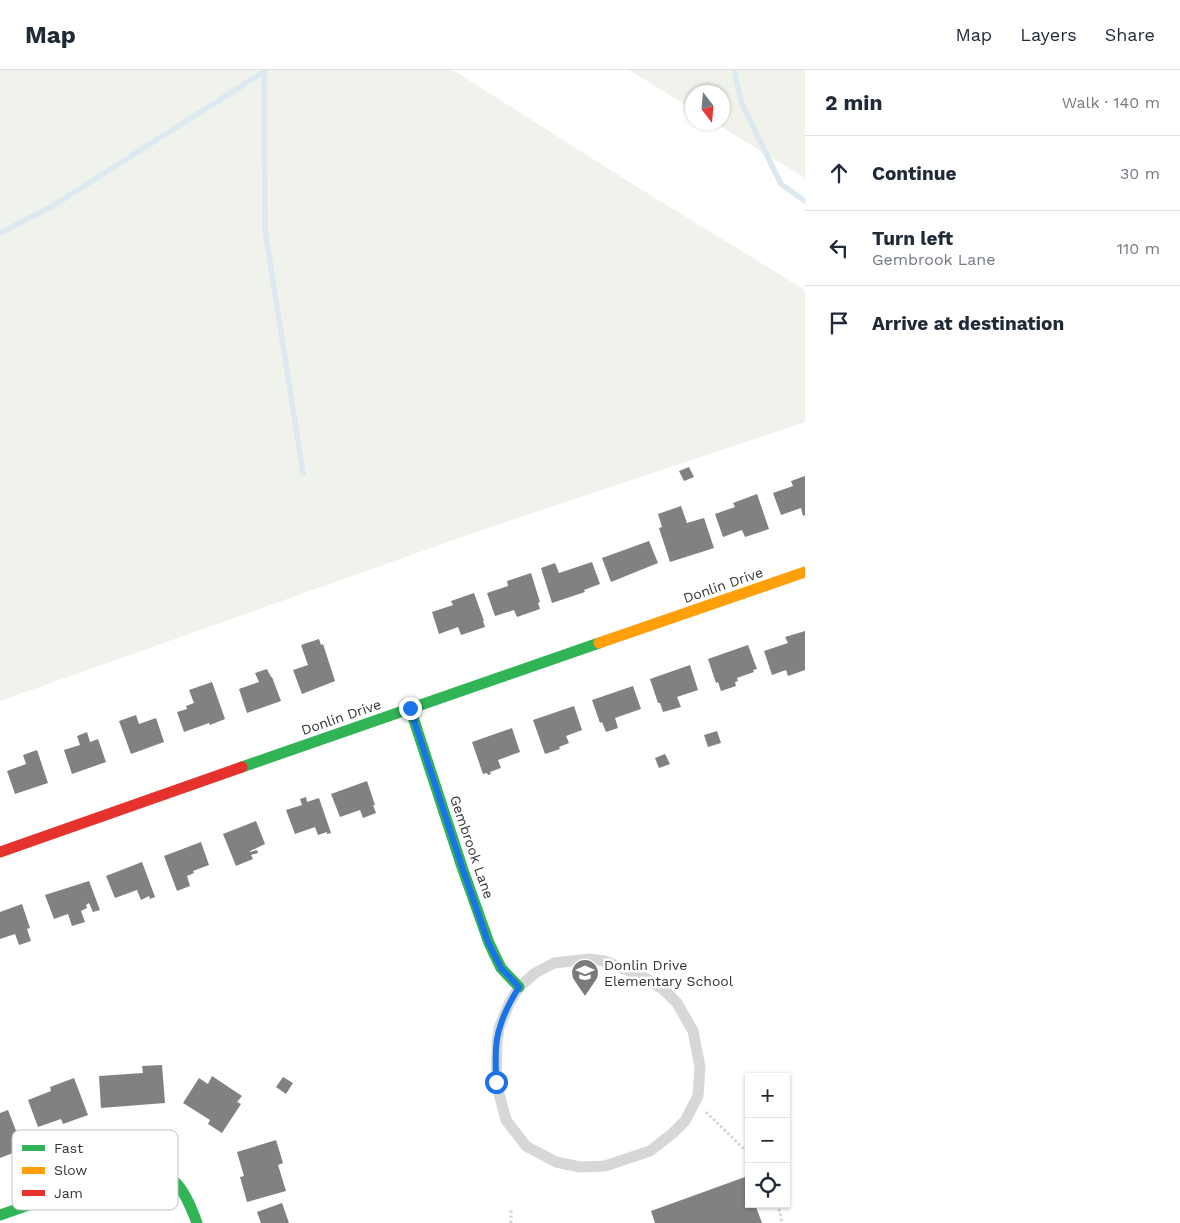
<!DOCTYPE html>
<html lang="en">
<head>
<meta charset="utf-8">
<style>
  body { margin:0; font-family:"Work Sans",sans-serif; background:#f6f6f7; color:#1f2937 }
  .controls { position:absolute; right:15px; bottom:15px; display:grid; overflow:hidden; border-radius:0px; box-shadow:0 1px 4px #0004 }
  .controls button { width:45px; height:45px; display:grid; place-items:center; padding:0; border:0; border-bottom:1px solid #e0e1e3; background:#fff; color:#1f2937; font:25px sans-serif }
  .compass { position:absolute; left:685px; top:15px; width:45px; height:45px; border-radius:50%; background:#fff; box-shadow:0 1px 4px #0004; rotate:164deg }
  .stop { position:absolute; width:15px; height:15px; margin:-11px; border:4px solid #1a73e8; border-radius:50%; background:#fff }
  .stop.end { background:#1a73e8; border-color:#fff; box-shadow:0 1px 5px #0008 }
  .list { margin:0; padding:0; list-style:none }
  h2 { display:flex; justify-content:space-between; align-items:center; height:65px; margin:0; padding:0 20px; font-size:21px }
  h2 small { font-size:16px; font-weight:400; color:#747a83 }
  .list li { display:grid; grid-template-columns:32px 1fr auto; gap:15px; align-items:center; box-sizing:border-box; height:75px; padding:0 20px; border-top:1px solid #e0e1e3 }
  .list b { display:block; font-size:19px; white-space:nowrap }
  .list p { margin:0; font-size:16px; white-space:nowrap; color:#747a83 }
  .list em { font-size:16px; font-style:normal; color:#747a83 }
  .icon { flex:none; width:28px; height:28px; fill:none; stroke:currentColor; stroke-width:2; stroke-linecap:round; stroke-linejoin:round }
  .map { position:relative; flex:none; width:805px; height:1153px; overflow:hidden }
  header { display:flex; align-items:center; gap:30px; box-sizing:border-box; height:70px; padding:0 25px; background:#fff; border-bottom:1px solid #e0e1e3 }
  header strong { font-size:24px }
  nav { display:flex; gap:28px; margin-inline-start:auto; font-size:18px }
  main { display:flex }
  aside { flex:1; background:#fff }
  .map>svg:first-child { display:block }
  .green { fill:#f0f3ec }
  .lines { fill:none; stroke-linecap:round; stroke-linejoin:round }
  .stream { stroke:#dde9f0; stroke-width:5.5 }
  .building { fill:#818181 }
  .path { stroke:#d5d5d5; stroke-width:3; stroke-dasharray:2.5 2.5; stroke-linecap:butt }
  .lane { stroke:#d7d7d7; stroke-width:11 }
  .fast { stroke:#30b455; stroke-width:11 }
  .slow { stroke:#ff9f0a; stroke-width:11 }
  .jam { stroke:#e5322d; stroke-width:11 }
  .route { stroke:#1a73e8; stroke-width:6 }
  .labels { text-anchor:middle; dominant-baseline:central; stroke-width:5; stroke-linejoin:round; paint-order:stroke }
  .street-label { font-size:14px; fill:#333; stroke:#fff }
  .poi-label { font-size:14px; fill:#333; stroke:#fff; text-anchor:start }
  .key { fill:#fff; stroke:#c2c2c2; stroke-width:1 }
  .key-label { font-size:14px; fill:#333 }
</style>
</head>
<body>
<header>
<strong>Map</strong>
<nav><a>Map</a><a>Layers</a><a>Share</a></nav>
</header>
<main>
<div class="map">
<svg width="805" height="1153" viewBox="0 0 805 1153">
  <rect width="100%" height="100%" fill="#fff"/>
  <path class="green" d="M0,0h453l181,115 171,105v132l-326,109 -479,170z
    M629,0h176v108l-90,-55 7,-1v-30h-30v17z"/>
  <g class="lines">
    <path class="stream" d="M734,0l8,34 39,80 24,17
      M264,1l1,159 38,243
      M0,163l51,-26 214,-136"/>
  </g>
  <path class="building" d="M689,397l5,10 -10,4 -5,-10z
    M805,406v39l-2,1 -2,-8 -20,7 -8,-22 20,-7 -2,-5z
    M757,424l12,35 -24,8 -3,-7 -19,7 -8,-23 20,-7 -2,-4z
    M681,436l6,17 17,-5 10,30 -44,14 -11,-34 3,-1 -4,-13z
    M649,471l9,22 -47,19 -9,-24z
    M592,492l8,22 -16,6 1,2 -33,11 -11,-35 14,-5 4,10z
    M531,503l9,29 -2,1 2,6 -23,8 -3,-7 -19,6 -8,-23 21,-7 -1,-5z
    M474,523l10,28h-1l2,6 -24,8 -3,-8 -19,7 -7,-22 21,-7 -2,-4z
    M805,561v39l-17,6 -2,-6 -14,5 -8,-24 24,-8 -3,-6z
    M319,569l2,6 2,-1 12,37 -33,13 -9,-24 15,-5 -7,-20z
    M748,575l9,24 -4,1 1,2 -17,6 1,3 -3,1 1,4 -15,5 -3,-9 -2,1 -8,-24z
    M690,595l8,25 -21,7 4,10 -18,5 -3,-9h-2l-8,-24z
    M267,599l4,8h1l9,24 -34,12 -8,-24 20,-7 -4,-9z
    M212,612l13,37 -15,6 -1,-2 -25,9 -7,-20 10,-3 -1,-3 8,-3 -5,-13z
    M633,616l8,23 -26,9 3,10 -12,4 -4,-10 -2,1 -8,-23z
    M574,636l8,24 -16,6 3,7 -10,4 1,2 -15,5 -12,-34z
    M136,645l3,9 17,-6 8,24 -33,12 -12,-33z
    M512,658l8,24 -22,8 3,8 -11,4 1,2 -3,1 -1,-2 -4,1 -11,-32z
    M717,661l4,12 -13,4 -4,-12z
    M87,662l3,10 8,-3 8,23 -34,12 -8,-24 16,-5 -3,-9z
    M37,680l11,33 -33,11 -8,-23 19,-7 -3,-9z
    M665,684l5,10 -11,4 -4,-10z
    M367,711l8,24h-2l3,8 -13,5 -3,-8 -20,7 -9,-23z
    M306,727l1,5 12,-4 12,35 -4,1v-2l-9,3 -3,-8 -20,7 -9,-24 16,-5 -2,-6z
    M256,751l9,23 -15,7v1l7,-2 1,3 -7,2 2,4 -17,7 -13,-32z
    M201,772l8,23 -16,6 1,2 -7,3 3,10 -13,5 -13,-35z
    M142,792l13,35 -5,2 -1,-3 -8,4 -4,-10 -22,8 -9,-22z
    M89,811l11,29 -7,2 -4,-9 -3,2 1,3 -6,3 4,11 -13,4 -4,-12 -14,5 -9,-24z
    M22,834l8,24 -3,1 4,12 -12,4 -4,-11 -15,5v-27z
    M162,995l3,38 -64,5 -2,-32 44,-3 -1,-7z
    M212,1006l30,20 -5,6 4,2 -19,29 -14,-9 2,-4 -27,-17 16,-25 9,6z
    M283,1007l10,6 -7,11 -10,-7z
    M74,1008l14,37 -25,9 -2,-5 -23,8 -10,-27 23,-9 -1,-4z
    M8,1040l15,39 -23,9v-45z
    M276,1070l7,23 -5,2 8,26 -39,11 -7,-25 4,-1 -7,-24z
    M745,1107l4,11v16h6l7,19h-107l-4,-12z
    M282,1133l7,20h-28l-4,-11z"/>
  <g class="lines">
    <path class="path" d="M706,1042l35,34 8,9
      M778,1134l4,19
      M511,1153v-14"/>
    <path class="lane" d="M589,889l16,2 39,16 20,13 13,13 16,28 7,36 -2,29 -13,25 -12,12 -23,18 -45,15 -25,1 -24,-5 -30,-16 -20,-26 -10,-38 1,-39 2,-15 10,-24 10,-17 16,-14 19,-10z"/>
    <path class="fast" d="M410,638l52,159 27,76 12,25 18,19
      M242,697l357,-124
      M0,1145l137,-48c38,2 48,24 60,56"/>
    <path class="slow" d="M599,573l206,-71"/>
    <path class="jam" d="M0,782l242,-85"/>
  </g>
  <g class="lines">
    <path class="route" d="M410,638l52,159 26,75 13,26 18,19c-8,13 -15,25 -19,40 -6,17 -4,37 -4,55"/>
  </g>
  <defs>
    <symbol id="school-pin" viewBox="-11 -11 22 30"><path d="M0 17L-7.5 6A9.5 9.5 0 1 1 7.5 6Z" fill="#7a7a7a" stroke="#fff"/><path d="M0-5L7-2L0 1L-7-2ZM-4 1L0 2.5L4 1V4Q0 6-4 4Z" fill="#fff"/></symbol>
  </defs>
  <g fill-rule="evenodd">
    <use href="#school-pin" x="569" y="887" width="32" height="43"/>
  </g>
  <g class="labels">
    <g class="street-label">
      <text transform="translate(723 515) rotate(-19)">Donlin Drive</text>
      <text transform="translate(341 647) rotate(-19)">Donlin Drive</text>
      <text transform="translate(472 777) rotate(71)">Gembrook Lane</text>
    </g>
    <g class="poi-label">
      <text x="604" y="895">Donlin Drive<tspan x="604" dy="16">Elementary School</tspan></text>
    </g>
  </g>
  <rect x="12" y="1060" width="166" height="80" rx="8" class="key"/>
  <rect x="22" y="1075" width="23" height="6" fill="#30b455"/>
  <rect x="22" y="1097" width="23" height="7" fill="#ff9f0a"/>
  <rect x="22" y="1120" width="23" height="6" fill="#e5322d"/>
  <g class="key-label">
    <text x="54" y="1083">Fast</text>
    <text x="54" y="1105">Slow</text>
    <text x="54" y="1128">Jam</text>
  </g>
</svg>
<div class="controls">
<button>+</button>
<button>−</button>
<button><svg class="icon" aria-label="locate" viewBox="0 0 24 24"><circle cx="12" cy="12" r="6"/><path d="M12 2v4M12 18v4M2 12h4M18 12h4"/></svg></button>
</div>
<svg class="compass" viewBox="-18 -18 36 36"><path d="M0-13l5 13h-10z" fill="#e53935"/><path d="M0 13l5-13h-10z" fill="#747a83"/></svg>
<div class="stop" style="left:496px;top:1012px"></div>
<div class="stop end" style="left:410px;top:638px"></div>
</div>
<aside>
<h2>2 min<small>Walk · 140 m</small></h2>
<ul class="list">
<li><svg class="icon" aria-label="ahead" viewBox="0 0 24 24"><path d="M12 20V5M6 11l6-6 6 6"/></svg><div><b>Continue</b></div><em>30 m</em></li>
<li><svg class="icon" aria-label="left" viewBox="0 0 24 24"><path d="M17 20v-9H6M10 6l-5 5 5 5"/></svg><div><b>Turn left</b><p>Gembrook Lane</p></div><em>110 m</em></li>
<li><svg class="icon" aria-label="arrive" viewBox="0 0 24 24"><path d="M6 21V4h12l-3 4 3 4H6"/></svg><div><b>Arrive at destination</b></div></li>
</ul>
</aside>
</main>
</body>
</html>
